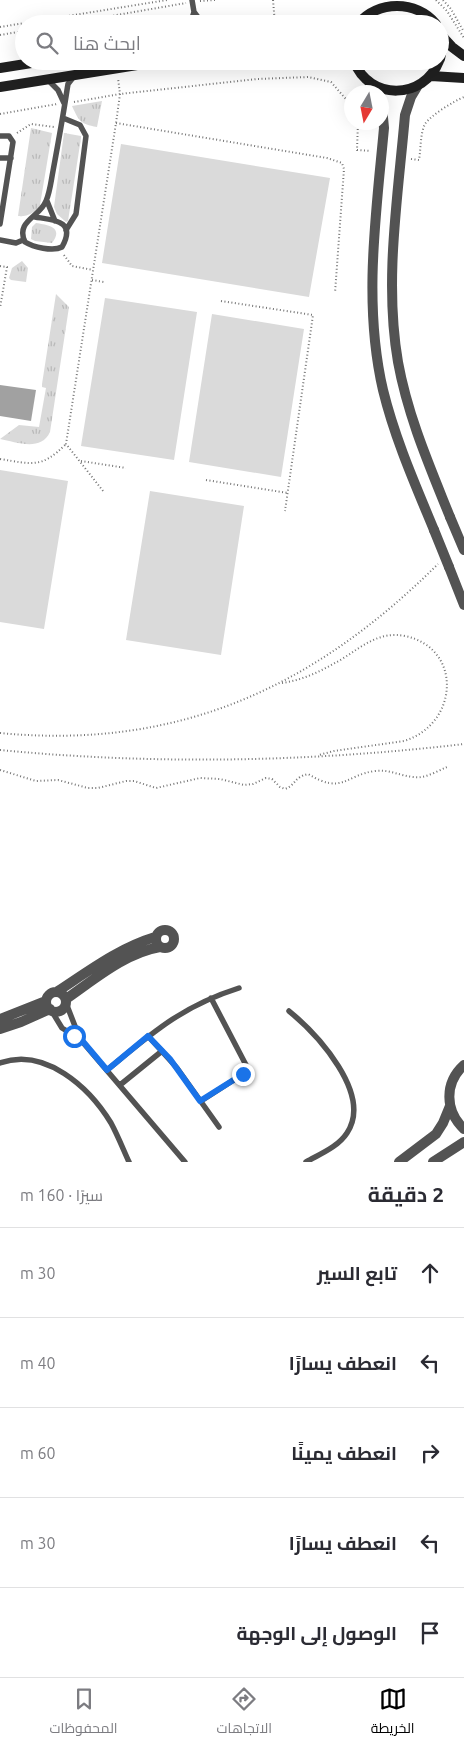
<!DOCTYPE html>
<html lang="ar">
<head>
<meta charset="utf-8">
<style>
  body { margin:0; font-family:Ubuntu,Cairo,sans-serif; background:#f7f7f7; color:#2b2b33; direction:rtl }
  .compass { position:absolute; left:344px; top:85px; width:45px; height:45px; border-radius:50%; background:#fff; box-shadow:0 5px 20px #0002; rotate:190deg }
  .stop { position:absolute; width:15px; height:15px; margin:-11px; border:4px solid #1a73e8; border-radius:50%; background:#fff }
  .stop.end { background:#1a73e8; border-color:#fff; box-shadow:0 1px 5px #0008 }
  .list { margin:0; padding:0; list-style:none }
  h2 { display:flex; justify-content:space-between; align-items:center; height:65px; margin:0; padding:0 20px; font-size:21px }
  h2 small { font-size:16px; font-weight:400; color:#7c7c81 }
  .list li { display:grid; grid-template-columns:32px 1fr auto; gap:15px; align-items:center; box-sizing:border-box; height:90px; padding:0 20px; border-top:1px solid #e1e1e2 }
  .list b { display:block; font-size:19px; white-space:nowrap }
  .list em { font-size:16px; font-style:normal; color:#7c7c81 }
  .icon { flex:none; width:28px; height:28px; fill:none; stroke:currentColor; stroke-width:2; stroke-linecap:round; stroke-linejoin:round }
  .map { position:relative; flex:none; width:464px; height:1162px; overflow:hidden; direction:ltr }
  .search { position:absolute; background:#fff; box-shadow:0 5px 20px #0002; left:15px; right:15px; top:15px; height:55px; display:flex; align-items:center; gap:12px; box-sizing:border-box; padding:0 18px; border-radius:28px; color:#7c7c81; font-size:19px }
  .sheet { height:515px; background:#fff }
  nav { display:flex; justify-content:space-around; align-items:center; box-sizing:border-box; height:70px; border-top:1px solid #e1e1e2; background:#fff; font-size:14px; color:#7c7c81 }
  nav a { display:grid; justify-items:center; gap:2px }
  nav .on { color:#000 }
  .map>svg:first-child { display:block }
  .grass { fill:url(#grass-tufts) }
  .pitch { fill:#dadada }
  .water { fill:#a1a1a1 }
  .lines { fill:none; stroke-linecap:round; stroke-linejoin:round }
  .path { stroke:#757575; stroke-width:2; stroke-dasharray:1 2.5; stroke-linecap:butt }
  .service { stroke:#535353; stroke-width:5.5 }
  .minor { stroke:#535353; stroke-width:10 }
  .secondary { stroke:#202020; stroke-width:10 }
  .minor-bridge { stroke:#535353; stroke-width:10 }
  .route { stroke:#1a73e8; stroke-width:6 }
</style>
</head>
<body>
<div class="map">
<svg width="464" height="1162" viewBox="0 0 464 1162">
  <defs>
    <pattern id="grass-tufts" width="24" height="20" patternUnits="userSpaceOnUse" patternTransform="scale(1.25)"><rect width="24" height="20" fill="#dadada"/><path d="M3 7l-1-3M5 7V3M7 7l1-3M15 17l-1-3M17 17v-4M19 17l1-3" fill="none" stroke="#b9b9b9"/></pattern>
  </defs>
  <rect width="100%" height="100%" fill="#fff"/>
  <path class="grass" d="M102,101l-5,26c-17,-3 -18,-6 -25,-21z
    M31,128l21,5 -12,72c-5,8 -13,12 -22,11z
    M64,133l17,3v2l-13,83 -2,1 -9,-8 -3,-7z
    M36,223c12,2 28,4 16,20l-17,-2 -4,-2 1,-12z
    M22,261l6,7 -2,14 -15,-2 -2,-2 3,-10z
    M56,294l13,13 -19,125c-9,20 -34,10 -50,7l19,-14 20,2 7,-39 -4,-1v-3z"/>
  <path class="pitch" d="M121,144l209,34 -21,119 -207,-34z
    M105,298l92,14 -23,148 -93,-14z
    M212,314l92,15 -23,148 -92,-15z
    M0,470l68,11 -24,148 -44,-7z
    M150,491l94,15 -23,149 -95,-15z"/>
  <path class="water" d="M0,385l36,5 -5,31 -31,-5z"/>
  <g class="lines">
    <path class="path" d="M273,0l2,24
      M436,0l11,11 17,27
      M443,0l8,9 13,23
      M200,1l15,-1
      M65,24l121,-21
      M0,27l167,-27
      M0,35l24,-4
      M74,102l46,-8 137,-15 51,-2 23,5 21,24
      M0,114l57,-10
      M358,122l-1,28 14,1
      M116,123l211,35 15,5 2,6 -9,124
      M17,133l14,-9 23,3
      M411,159l8,1c2,-11 1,-26 6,-36 6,-9 29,-23 39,-27
      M64,255l8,11 21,4
      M0,266l7,1 -7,41
      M92,280l12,2
      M221,301l92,14 -28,196
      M0,459c32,5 41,10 66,-15
      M81,461l45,7
      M206,480l82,13
      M103,491l-37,-47 50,-321 4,-29 -2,-16
      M282,683c22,-3 41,-13 60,-24 21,-13 37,-28 63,-23 58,12 54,88 -1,105l-70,10 -15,4
      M0,733c178,17 313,-45 438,-169
      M0,750c155,15 310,12 464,-6
      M0,770l36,11 22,-1 30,8h10l28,-7h8l22,7 44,-10 20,1 24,6 9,-1 13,-6 6,1 8,8 5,2c11,-4 9,-12 23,-15 35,21 37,1 67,-3 14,-2 25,5 39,6 11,2 23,-6 33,-10"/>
    <path class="service" d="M192,0l2,12 9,12
      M190,24l4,-12
      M48,80l10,10 6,13
      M63,118l17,7 6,11 -10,78 -10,16
      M0,136h9l4,6 -13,82
      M0,158h11
      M47,201l8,20
      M35,217c18,3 42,3 27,30 -9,5 -29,0 -37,-5 -10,-21 15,-25 21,-41 4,-9 5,-20 7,-30 5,-27 10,-54 14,-81l1,-6 7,-9
      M0,240l16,3 7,-3
      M66,1003l14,36 105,123
      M51,1010l11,18 18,11
      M289,1011c28,23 84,83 58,122 -9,14 -27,21 -41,29
      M148,1036l29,32 42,59
      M0,1063c45,-16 89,24 111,60 7,13 12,26 18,39
      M107,1070c45,-37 75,-64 132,-82
      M120,1085l42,-34
      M201,1101l42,-27 3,-9 -35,-67"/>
    <path class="minor" d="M369,82l7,10
      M417,87l-6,10 -6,18c-7,82 -21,166 -7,247 10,55 32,105 52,155
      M382,107l2,21c-8,87 -21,176 -1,262 12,49 32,94 51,140
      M449,567l15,38
      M156 939a9 9 0 1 1 18 0a9 9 0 1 1-18 0Z
      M58,991c32,-21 61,-43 97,-54
      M46 1002a10 10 0 1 1 20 0a10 10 0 1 1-20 0Z
      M66,999c29,-20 59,-46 94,-52
      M0,1019l46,-18
      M0,1029l21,-7 29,-13
      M464,1065c-20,18 -19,46 0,64
      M399,1162l37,-28 7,-11 7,-17
      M433,1162l31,-20"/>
    <path class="secondary" d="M358,24c19,-24 59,-24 78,0
      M440,34l12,13 12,9
      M440,59l2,-10 -2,-14
      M354,61c15,40 70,39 85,0
      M0,68l44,-7
      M431,76l33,2
      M0,87l162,-26"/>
    <path class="minor-bridge" d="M450,517l14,33
      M434,530l15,37"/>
  </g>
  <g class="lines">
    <path class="route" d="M74,1036l6,2 27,32 41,-34 22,23 30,42 43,-27"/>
  </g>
</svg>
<svg class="compass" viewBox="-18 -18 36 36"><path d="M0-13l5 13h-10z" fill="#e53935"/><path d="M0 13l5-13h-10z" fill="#7c7c81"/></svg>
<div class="stop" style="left:74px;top:1036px"></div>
<div class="stop end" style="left:243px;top:1074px"></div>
<div class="search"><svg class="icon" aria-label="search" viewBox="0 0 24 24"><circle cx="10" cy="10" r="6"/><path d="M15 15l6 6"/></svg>ابحث هنا</div>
</div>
<section class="sheet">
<h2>2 دقيقة<small>سيرًا · 160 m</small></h2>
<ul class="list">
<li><svg class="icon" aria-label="ahead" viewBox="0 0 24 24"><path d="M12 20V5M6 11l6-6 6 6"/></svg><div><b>تابع السير</b></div><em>30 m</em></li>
<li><svg class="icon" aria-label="left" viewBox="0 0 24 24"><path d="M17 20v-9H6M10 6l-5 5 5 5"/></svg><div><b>انعطف يسارًا</b></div><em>40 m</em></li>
<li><svg class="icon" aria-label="right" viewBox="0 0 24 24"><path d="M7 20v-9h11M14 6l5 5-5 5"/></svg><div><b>انعطف يمينًا</b></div><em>60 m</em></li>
<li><svg class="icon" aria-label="left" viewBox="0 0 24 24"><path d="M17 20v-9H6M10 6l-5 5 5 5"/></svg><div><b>انعطف يسارًا</b></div><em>30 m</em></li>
<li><svg class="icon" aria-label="arrive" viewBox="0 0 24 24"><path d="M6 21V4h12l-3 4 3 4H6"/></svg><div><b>الوصول إلى الوجهة</b></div></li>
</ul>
</section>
<nav>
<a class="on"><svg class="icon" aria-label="map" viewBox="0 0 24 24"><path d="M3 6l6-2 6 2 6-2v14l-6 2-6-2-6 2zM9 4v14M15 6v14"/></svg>الخريطة</a>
<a><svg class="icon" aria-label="directions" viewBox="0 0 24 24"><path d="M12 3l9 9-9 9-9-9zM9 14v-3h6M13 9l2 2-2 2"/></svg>الاتجاهات</a>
<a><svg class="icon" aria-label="saved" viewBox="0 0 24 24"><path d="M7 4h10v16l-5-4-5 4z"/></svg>المحفوظات</a>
</nav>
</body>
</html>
